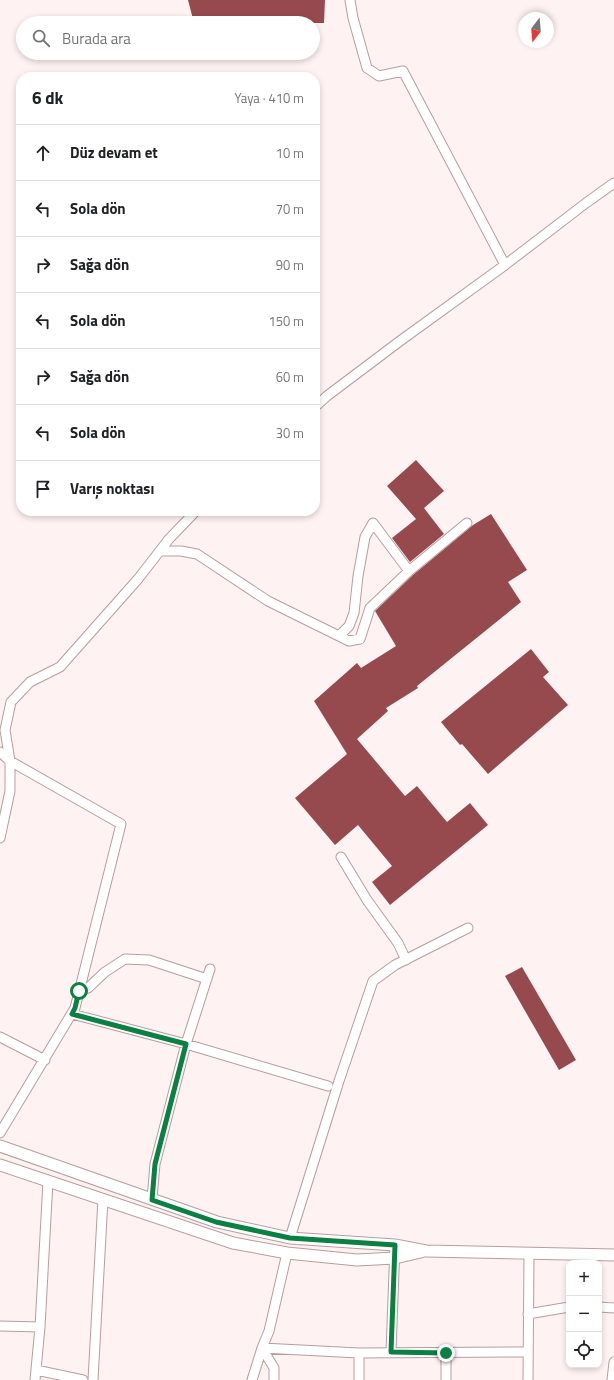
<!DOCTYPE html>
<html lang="tr">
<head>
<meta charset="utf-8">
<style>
  body { margin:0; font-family:"Titillium Web",sans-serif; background:#f6f6f6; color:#202124 }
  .controls { position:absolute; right:12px; bottom:12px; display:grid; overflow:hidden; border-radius:8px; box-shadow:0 2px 6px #0003 }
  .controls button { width:36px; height:36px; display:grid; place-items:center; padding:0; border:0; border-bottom:1px solid #e0e0e0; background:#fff; color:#202124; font:20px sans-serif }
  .compass { position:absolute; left:518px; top:12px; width:36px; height:36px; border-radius:50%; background:#fff; box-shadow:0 2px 6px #0003; rotate:196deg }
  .stop { position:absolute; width:12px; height:12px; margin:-9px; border:3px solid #0b8043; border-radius:50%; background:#fff }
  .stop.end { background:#0b8043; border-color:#fff; box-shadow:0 1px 4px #0008 }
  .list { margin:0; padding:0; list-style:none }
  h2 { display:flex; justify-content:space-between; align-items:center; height:52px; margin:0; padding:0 16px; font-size:17px }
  h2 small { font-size:13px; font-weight:400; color:#757577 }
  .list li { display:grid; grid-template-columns:26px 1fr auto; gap:12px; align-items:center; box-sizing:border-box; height:56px; padding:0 16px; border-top:1px solid #e0e0e0 }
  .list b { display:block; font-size:15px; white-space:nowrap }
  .list em { font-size:13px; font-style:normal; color:#757577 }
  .icon { flex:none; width:22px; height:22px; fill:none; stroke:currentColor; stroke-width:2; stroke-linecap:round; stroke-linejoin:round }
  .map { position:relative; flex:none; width:614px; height:1380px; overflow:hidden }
  .search { position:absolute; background:#fff; box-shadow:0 2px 6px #0003; left:16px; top:16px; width:304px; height:44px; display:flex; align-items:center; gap:10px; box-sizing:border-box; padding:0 14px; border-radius:22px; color:#757577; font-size:15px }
  .panel { position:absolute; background:#fff; box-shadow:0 2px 6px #0003; left:16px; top:72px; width:304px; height:444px; border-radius:16px }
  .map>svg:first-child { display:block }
  .building { fill:#974a4e }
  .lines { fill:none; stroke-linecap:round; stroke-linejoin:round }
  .minor-casing { stroke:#b99d9d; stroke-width:11 }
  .tertiary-casing { stroke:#b99d9d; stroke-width:13 }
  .minor { stroke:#fff; stroke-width:9 }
  .tertiary { stroke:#fff; stroke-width:11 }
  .route { stroke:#0b8043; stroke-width:5 }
</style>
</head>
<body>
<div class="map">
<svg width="614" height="1380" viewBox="0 0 614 1380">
  <rect width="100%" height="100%" fill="#fef2f2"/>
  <path class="building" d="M188,0h137l-1,23h-130z
    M416,460l28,31 -20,17 20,26 -34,28 -18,-24 24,-19 -29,-33z
    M491,514l36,56 -19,12 13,20 -104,84 1,2 -32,20 2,3 -31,28 48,57 12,-10 30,36 23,-19 18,22 -98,80 -18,-23 20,-16 -34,-41 -23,20 -40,-47 52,-44 -33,-53 43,-38 4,5 35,-22 -21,-35 38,-36 60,-50z
    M531,649l18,23 -6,5 25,28 -80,69 -26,-30 -2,1 -19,-23z
    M522,967l54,93 -17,10 -54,-94z"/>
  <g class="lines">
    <defs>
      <path id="minor" d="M350,0l3,18 14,50 12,8 24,-5 102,194 81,-62 28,-20
        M315,407l12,-11 73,-55 105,-76
        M160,551h21l16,3 71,47 81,40 11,-2 10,-31 39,-37 58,-48
        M339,636l10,-10 5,-13 4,-37 7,-39 8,-14 36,48
        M0,752l10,9 111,63 -46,184 -75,125
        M0,838l10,-47v-30l-5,-31 6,-28 19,-20 30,-15 78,-88 31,-40 27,-28
        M341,857l26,43 31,43 8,17
        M79,991l9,-3 17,-16 20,-13 24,1 58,19
        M72,1014l114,30 142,42
        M0,1037l45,23
        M152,1199l3,-35 31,-120 24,-75
        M290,1238l49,-157 34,-100 22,-16 73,-37
        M599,1307l15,1
        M528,1314l41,-7
        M0,1326l40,1
        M391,1352l4,-107
        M446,1353v27
        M36,1370l47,10
        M35,1380l5,-53 8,-146
        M93,1380l10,-181
        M252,1380l10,-32 97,5 169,-1
        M274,1380v-12l-12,-20 7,-17 18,-78
        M359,1380v-27
        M528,1380l1,-126
        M612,1380l2,-18"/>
      <path id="tertiary" d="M0,1146l217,76 73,16 105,7 31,6 188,4
        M0,1165l233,78 54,10 70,7 38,-2 26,-6"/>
    </defs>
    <use href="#minor" class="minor-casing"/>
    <use href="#tertiary" class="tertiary-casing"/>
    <use href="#minor" class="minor"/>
    <use href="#tertiary" class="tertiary"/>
  </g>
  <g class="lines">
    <path class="route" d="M79,991l-4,17 -3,6 114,30 -31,120 -3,36 64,22 74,16 105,7 -4,107 55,1"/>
  </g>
</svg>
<div class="controls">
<button>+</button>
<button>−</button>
<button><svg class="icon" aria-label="locate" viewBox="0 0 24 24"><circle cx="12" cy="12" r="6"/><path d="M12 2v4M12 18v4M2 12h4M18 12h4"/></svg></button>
</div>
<svg class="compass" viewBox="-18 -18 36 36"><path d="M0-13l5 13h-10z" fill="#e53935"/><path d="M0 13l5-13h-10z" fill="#757577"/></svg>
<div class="stop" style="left:79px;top:991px"></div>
<div class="stop end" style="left:446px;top:1353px"></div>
<div class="search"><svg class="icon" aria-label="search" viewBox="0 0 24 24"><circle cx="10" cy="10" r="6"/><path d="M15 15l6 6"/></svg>Burada ara</div>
<section class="panel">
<h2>6 dk<small>Yaya · 410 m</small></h2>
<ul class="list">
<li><svg class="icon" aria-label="ahead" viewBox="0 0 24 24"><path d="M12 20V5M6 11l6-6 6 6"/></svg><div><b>Düz devam et</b></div><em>10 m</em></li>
<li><svg class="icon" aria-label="left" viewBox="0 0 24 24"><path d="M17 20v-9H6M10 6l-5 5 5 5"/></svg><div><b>Sola dön</b></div><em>70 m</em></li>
<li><svg class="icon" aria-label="right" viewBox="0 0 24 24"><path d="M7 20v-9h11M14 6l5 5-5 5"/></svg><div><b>Sağa dön</b></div><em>90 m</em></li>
<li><svg class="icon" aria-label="left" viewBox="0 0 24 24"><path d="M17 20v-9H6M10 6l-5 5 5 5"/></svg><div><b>Sola dön</b></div><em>150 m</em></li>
<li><svg class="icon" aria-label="right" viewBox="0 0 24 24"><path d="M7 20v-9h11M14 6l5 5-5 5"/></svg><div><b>Sağa dön</b></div><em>60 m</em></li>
<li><svg class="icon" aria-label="left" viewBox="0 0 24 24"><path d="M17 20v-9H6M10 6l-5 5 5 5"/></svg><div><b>Sola dön</b></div><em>30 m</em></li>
<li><svg class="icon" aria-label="arrive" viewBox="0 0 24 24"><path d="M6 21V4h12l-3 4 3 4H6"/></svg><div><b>Varış noktası</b></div></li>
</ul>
</section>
</div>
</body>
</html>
